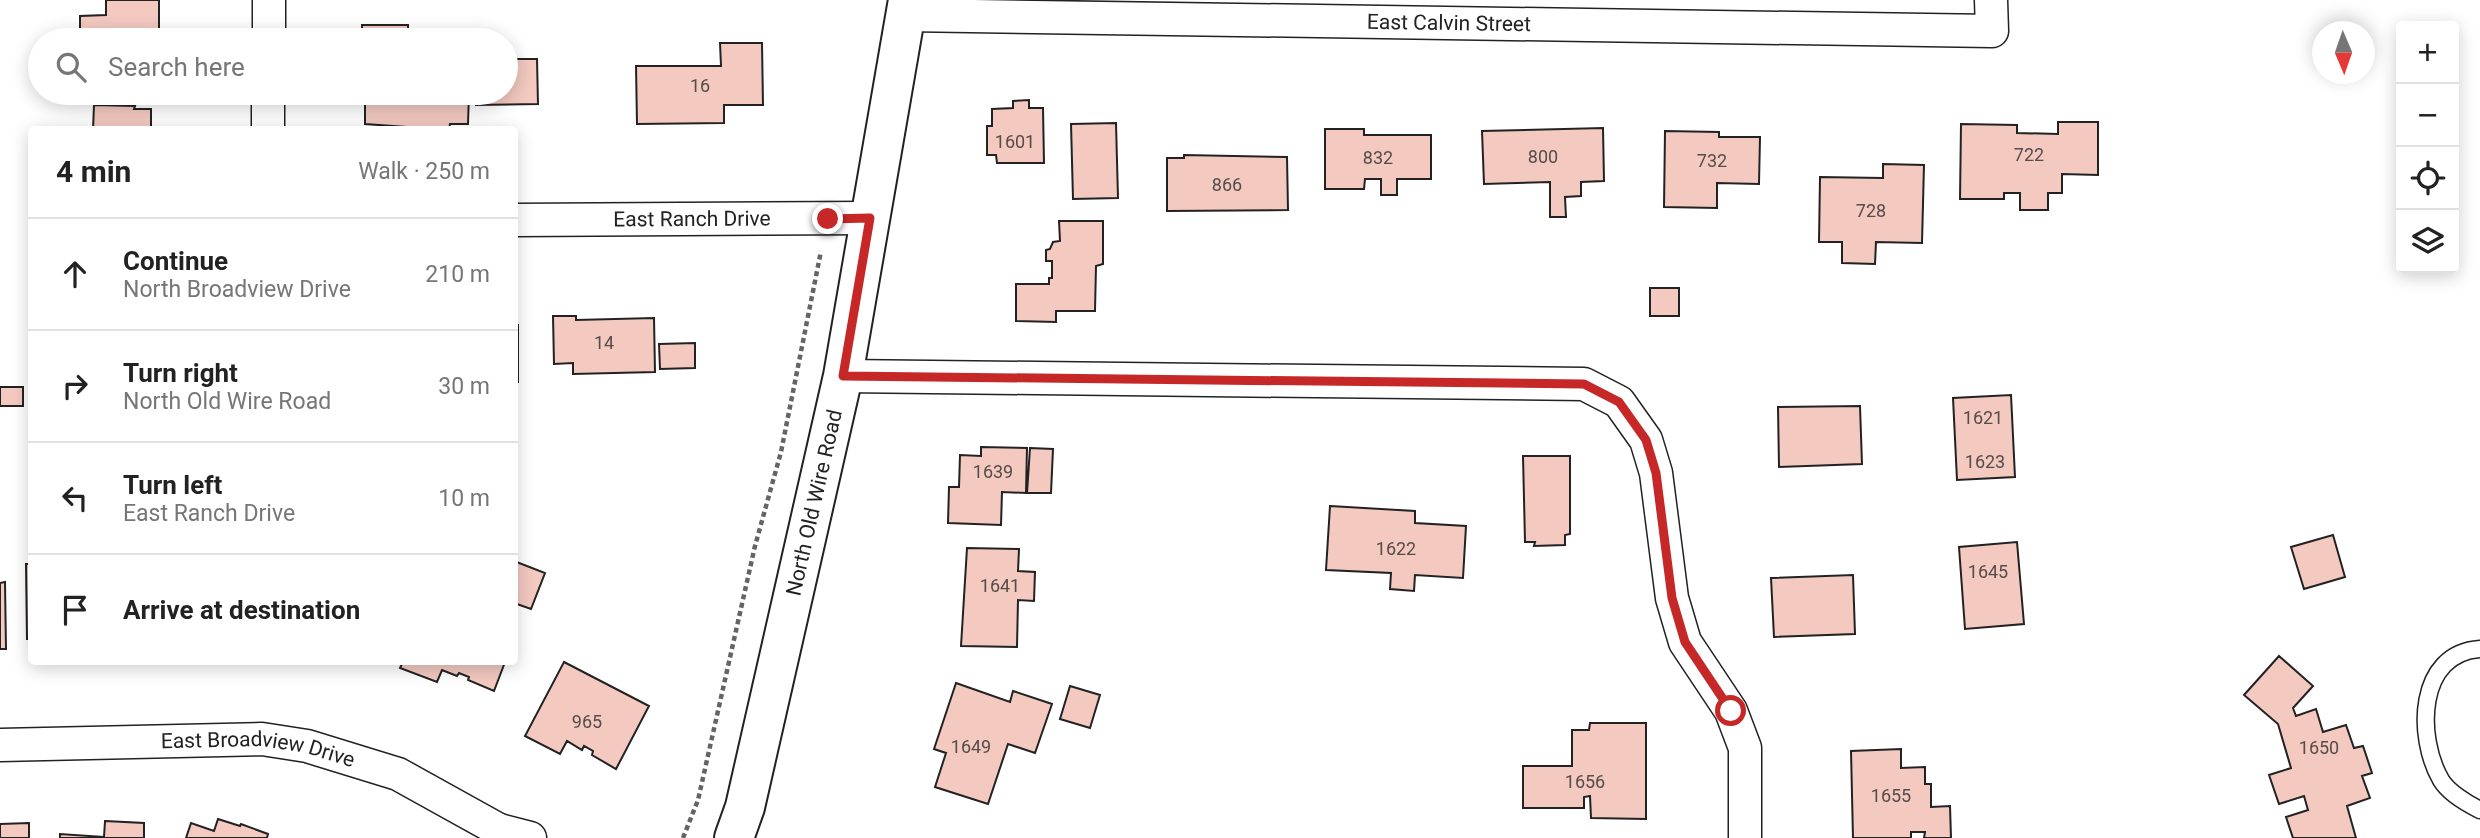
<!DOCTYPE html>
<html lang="en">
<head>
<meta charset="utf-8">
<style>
  body { margin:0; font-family:Roboto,sans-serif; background:#f2f2f2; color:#222 }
  .controls { position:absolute; right:21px; top:21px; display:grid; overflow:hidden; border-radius:7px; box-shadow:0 4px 18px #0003 }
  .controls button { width:63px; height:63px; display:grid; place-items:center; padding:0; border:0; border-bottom:2px solid #e0e0e0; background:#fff; color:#222; font:35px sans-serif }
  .compass { position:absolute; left:2312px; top:21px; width:63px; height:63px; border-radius:50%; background:#fff; box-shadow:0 4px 18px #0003; rotate:178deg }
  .stop { position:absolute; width:21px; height:21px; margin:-16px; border:5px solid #c62828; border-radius:50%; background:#fff }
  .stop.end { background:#c62828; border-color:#fff; box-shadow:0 2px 7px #0008 }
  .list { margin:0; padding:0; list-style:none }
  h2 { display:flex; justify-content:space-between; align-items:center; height:91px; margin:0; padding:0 28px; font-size:30px }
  h2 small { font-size:23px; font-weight:400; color:#767676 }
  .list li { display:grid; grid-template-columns:46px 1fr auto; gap:21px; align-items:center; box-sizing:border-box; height:112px; padding:0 28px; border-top:2px solid #e0e0e0 }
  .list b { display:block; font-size:26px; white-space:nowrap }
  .list p { margin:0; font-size:23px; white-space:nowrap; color:#767676 }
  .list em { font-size:23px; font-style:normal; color:#767676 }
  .icon { flex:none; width:38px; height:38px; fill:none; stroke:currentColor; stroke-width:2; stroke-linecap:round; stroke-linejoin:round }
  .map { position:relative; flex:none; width:2480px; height:838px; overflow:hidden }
  .search { position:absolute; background:#fff; box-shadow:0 4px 18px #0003; left:28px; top:28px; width:490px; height:77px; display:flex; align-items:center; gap:18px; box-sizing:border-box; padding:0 24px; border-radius:38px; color:#767676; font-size:26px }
  .panel { position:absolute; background:#fff; box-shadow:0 4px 18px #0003; left:28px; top:126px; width:490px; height:539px; border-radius:7px }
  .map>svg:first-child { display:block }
  .building { fill:#f3c9c0; stroke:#222; stroke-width:2 }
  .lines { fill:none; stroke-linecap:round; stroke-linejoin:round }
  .service-casing { stroke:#222; stroke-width:19 }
  .minor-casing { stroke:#222; stroke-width:35 }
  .tertiary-casing { stroke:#222; stroke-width:42 }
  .path { stroke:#646464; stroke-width:4.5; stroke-dasharray:5 3.5; stroke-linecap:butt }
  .service { stroke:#fff; stroke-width:16 }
  .minor { stroke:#fff; stroke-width:32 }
  .tertiary { stroke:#fff; stroke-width:38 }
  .route { stroke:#c62828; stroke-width:9 }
  .labels { text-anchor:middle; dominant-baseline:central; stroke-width:5; stroke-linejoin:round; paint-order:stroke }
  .number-label { font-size:18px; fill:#564c4a }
  .street-label { font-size:21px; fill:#222; stroke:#fff }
</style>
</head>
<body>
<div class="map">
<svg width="2480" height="838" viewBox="0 0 2480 838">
  <rect width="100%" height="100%" fill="#fff"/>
  <path class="building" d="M106,0h53v40h-79v-24l26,-1z
    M362,25h46v15h-46z
    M720,43h42l1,62h-39v18l-87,1 -1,-58h85z
    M506,59h31l1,45 -62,1 -1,-12h31z
    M365,93h104l-1,31h-18l-1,6 -84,-6z
    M1029,100v8h14l1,55h-47l-1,-8h-9v-29h5v-17l21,-1v-7z
    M94,105l41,1 -1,3h17v21h-58z
    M2058,122h40v53l-36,-1v19h-14v17h-28v-17h-16v6h-44l1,-75 56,1v8l41,1z
    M1116,123l2,75 -45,1 -2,-75z
    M1603,128l1,53 -23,1v14l-16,1 1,20h-16v-35l-66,2 -2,-53z
    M1325,129h39v6h67v44h-34v16h-16v-16h-16l-1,10h-39z
    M1665,131l54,1v5h41l-1,47 -42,-1v25l-53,-1z
    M1184,155l103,2 1,53 -121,1v-53h17z
    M1883,164l41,1 -2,78 -46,-1 -1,22 -33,-1v-21h-23l1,-65 63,1z
    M1059,221h44v43l-7,2 -1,45h-39v11l-40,-1v-37h33v-6h3v-17h-6v-11l4,-1 3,-7 7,-1z
    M1650,288h29v28h-29z
    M553,316h23v4l78,-2 1,54 -82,2v-11l-19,1z
    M514,325h4v57h-4z
    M695,343v25l-35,1 -1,-25z
    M0,387h23v19h-23z
    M2011,395l4,82 -58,3 -4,-82z
    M1860,406l2,58 -83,3 -1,-60z
    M981,447l46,1 -1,45 -24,-1 -1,33 -53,-2 1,-36h10l1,-32 21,1z
    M1030,448l23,1 -2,44h-24z
    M1523,456h47v78l-5,1v10l-31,1 1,-4h-10z
    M1330,506l85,5v12l51,3 -3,52 -48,-3 -1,16 -24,-2 1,-16 -65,-3z
    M2333,535l12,42 -41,12 -13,-42z
    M2017,542l7,82 -59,5 -6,-82z
    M967,548l52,1 -1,22 17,1 -1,29 -16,-1 -1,47 -56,-1z
    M514,561l31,12 -14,36 -17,-6z
    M26,564h6v75h-5z
    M1853,575l2,59 -81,3 -3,-59z
    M5,582l1,67h-6v-66z
    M2279,656l34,30 -20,22 3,8 20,-7 7,23 23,-7 8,23 9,-2 9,27 -10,3 8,22 -23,8 9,32h-63l-7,-21 22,-7 -4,-14 -25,8 -10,-29 22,-7 -13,-44 -34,-29z
    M403,662h102l-11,29 -26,-11 1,-3 -10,-4 -2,3 -15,-6 -5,12 -37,-14z
    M564,662l85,44 -33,63 -24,-14 1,-4 -9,-5 -2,4 -15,-9 -7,13 -35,-18z
    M956,683l54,19 3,-11 39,13 -17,49 -27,-9 -20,60 -53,-17 11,-34 -12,-4z
    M1070,686l30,9 -10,33 -30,-9z
    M1590,723h56v96l-55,-1 -1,-22 -6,1v11h-61v-42h49v-36h17z
    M1901,749v19l24,-1v17h6v23l19,-1 1,32h-27l1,-6h-14v6h-58l-2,-87z
    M218,819l22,7 1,-2 27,10 -1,4h-81l5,-15 23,8z
    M105,821l39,2v15h-84v-4l44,3z
    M29,823v15h-29v-14z"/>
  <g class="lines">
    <defs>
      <path id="service" d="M2480,649c-63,4 -64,88 -39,131 7,12 27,24 39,30"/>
      <g id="minor">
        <path id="s1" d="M905,15l1087,16 -1,-31"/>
        <path d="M269,40v-40"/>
        <path d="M268,130v-37"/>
        <path id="s2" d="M514,220l356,-2"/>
        <path d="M843,376l741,8 35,18 27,38 10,33 16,125 13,44 46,69 14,37v90"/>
        <path id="s3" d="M0,745l262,-6 45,7 91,28 101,56"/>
        <path d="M507,838l-8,-8 31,8"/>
      </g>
      <g id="tertiary">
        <path id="s4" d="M734,838l11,-31 98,-431 65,-376"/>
      </g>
    </defs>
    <use href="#service" class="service-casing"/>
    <use href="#minor" class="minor-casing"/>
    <use href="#tertiary" class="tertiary-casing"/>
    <path class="path" d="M683,838l15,-38 57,-254 26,-94 40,-201"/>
    <use href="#service" class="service"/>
    <use href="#minor" class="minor"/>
    <use href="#tertiary" class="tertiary"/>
  </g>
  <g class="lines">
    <path class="route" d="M828,219l42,-1 -27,158 741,8 35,18 27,38 10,33 16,125 13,44 46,69"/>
  </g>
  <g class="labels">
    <g class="number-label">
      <text x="700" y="85">16</text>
      <text x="1015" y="141">1601</text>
      <text x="2029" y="154">722</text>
      <text x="1543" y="156">800</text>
      <text x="1378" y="157">832</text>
      <text x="1712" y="160">732</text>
      <text x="1227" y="184">866</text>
      <text x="1871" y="210">728</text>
      <text x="604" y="342">14</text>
      <text x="1983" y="417">1621</text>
      <text x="1985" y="461">1623</text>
      <text x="993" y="471">1639</text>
      <text x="1396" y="548">1622</text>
      <text x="1988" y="571">1645</text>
      <text x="1000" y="585">1641</text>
      <text x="587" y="721">965</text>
      <text x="971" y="746">1649</text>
      <text x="2319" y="747">1650</text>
      <text x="1585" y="781">1656</text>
      <text x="1891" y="795">1655</text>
    </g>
    <g class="street-label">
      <text stroke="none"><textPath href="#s1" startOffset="544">East Calvin Street</textPath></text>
      <text stroke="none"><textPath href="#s2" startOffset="178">East Ranch Drive</textPath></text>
      <text stroke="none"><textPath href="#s4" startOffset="345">North Old Wire Road</textPath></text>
      <text stroke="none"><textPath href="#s3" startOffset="259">East Broadview Drive</textPath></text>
    </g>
  </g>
</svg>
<div class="controls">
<button>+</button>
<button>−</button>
<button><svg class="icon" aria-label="locate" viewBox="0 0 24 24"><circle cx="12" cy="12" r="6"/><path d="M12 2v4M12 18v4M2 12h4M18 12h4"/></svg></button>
<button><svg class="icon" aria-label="layers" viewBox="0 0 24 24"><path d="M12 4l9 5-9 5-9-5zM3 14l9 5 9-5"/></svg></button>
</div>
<svg class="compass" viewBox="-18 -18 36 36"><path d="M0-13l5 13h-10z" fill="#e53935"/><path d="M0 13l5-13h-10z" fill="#767676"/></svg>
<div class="stop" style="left:1731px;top:711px"></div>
<div class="stop end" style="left:828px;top:219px"></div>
<div class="search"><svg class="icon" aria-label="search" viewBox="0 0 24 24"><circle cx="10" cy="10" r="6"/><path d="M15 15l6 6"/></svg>Search here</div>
<section class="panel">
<h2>4 min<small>Walk · 250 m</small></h2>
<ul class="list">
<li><svg class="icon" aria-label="ahead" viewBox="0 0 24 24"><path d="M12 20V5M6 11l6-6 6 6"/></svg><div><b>Continue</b><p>North Broadview Drive</p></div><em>210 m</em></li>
<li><svg class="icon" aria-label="right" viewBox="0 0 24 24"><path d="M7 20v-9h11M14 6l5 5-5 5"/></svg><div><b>Turn right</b><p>North Old Wire Road</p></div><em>30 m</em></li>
<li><svg class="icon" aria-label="left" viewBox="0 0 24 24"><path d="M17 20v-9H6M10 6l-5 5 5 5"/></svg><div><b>Turn left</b><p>East Ranch Drive</p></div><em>10 m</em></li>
<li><svg class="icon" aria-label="arrive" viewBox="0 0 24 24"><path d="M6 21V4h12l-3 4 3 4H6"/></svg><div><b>Arrive at destination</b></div></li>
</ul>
</section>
</div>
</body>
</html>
